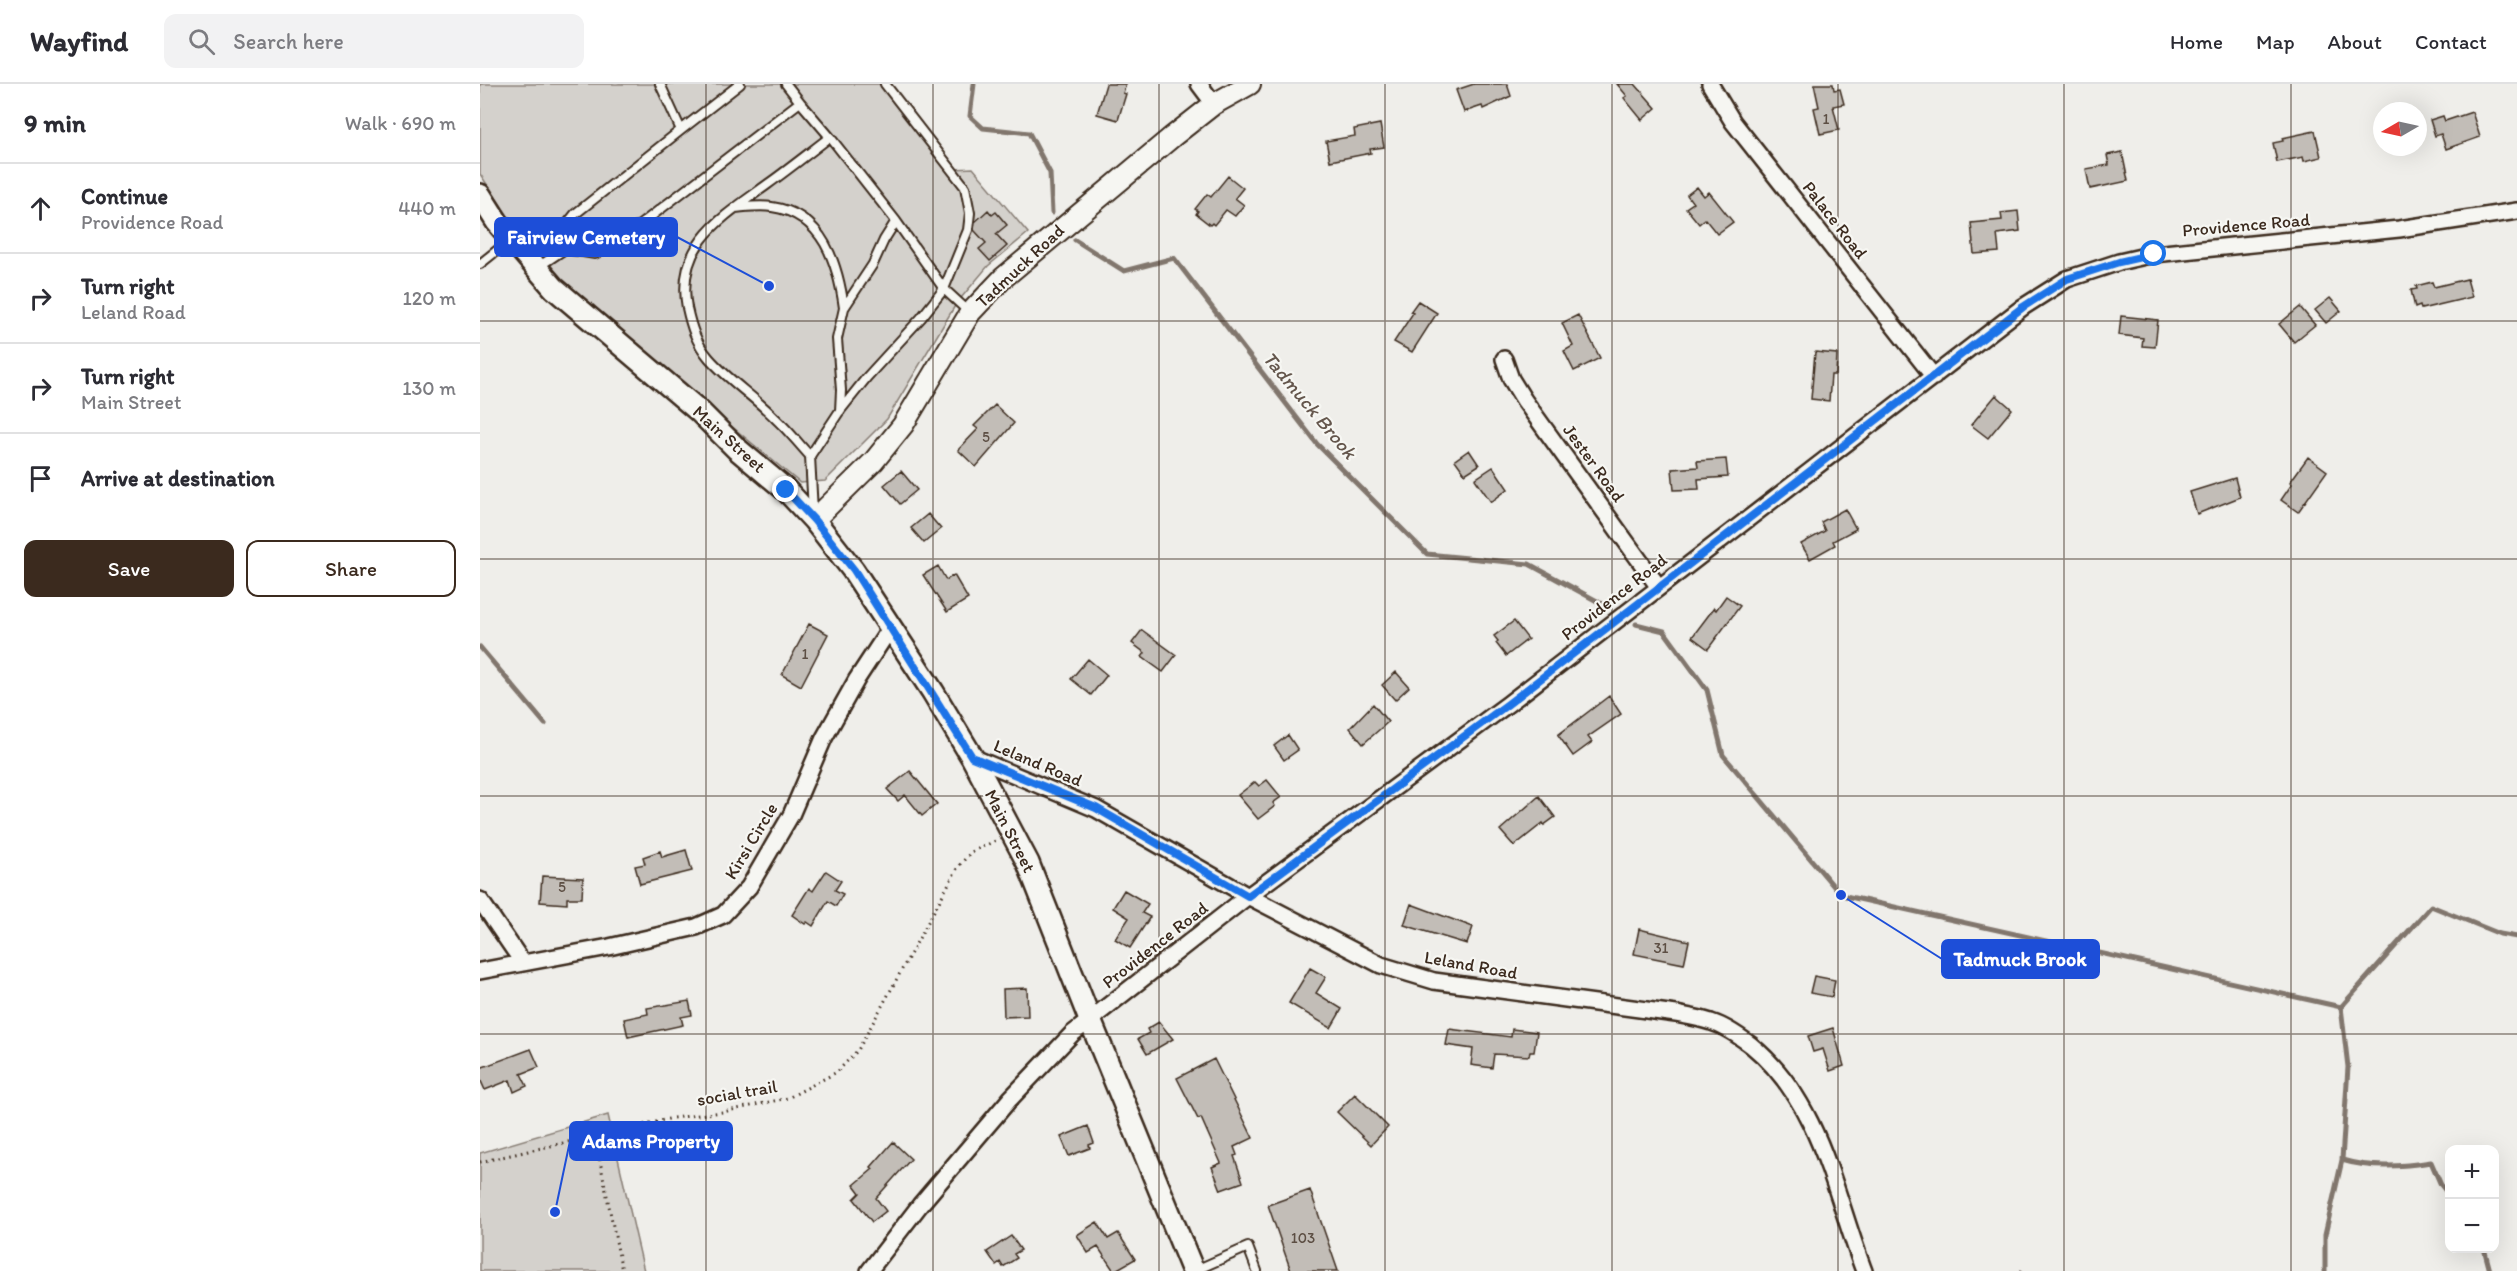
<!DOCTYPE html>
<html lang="en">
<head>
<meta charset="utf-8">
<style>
  body { margin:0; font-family:Itim,sans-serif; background:#f2f2f3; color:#2b2b33 }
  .controls { position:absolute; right:18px; bottom:18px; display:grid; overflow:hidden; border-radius:12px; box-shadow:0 6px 24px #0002 }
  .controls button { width:54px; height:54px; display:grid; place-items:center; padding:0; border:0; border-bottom:2px solid #e1e1e2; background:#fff; color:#2b2b33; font:30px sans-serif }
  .compass { position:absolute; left:1893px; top:18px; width:54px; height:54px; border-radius:50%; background:#fff; box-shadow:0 6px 24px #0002; rotate:261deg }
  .stop { position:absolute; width:18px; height:18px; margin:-14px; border:4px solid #1a73e8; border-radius:50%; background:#fff }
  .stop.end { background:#1a73e8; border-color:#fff; box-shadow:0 2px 6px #0008 }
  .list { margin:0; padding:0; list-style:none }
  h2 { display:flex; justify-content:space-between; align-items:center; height:78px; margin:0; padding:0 24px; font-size:26px }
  h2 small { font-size:20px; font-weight:400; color:#7c7c81 }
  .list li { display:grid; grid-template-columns:39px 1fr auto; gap:18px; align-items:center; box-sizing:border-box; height:90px; padding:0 24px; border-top:2px solid #e1e1e2 }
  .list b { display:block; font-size:22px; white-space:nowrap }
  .list p { margin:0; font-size:20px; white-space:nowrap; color:#7c7c81 }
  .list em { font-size:20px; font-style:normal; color:#7c7c81 }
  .actions { display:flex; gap:12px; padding:18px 24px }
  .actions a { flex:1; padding:14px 0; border:2px solid #3b2a1e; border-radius:12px; text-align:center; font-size:21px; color:#3b2a1e }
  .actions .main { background:#3b2a1e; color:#fff }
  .icon { flex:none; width:33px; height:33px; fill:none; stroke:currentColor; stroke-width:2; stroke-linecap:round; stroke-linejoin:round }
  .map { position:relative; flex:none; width:2037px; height:1187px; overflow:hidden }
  header { display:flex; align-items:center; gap:36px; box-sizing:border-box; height:84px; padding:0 30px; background:#fff; border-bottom:2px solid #e1e1e2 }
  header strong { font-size:28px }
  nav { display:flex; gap:33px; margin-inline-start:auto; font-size:21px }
  .search { width:420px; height:54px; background:#f2f2f3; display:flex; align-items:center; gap:15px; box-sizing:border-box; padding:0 21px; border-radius:12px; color:#7c7c81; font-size:22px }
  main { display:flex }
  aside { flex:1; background:#fff }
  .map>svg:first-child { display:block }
  .green { fill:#d4d1cc; stroke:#887e75; stroke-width:1.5 }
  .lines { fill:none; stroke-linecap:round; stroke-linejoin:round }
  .stream { stroke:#81766d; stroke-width:5 }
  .building { fill:#c2bdb7; stroke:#3b2a1e; stroke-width:1.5 }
  .service-casing { stroke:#3b2a1e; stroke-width:12 }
  .minor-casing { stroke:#3b2a1e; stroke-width:20 }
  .tertiary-casing { stroke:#3b2a1e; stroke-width:24 }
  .secondary-casing { stroke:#3b2a1e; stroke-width:26 }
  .path { stroke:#3b2a1e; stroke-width:3; stroke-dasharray:1.5 4.5; stroke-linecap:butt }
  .service { stroke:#f6f6f2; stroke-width:8 }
  .minor { stroke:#f6f6f2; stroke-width:15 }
  .tertiary { stroke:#f6f6f2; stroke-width:20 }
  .secondary { stroke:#f6f6f2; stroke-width:21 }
  .route { stroke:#1a73e8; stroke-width:8 }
  .grid { fill:none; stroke:#3b2a1e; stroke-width:1.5; stroke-opacity:0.55 }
  .labels { text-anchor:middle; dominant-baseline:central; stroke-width:4.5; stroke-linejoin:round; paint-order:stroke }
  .number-label { font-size:15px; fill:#5d4f44 }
  .street-label { font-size:18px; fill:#3b2a1e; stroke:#f6f6f2 }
  .water-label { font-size:20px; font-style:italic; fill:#64564c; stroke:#f6f6f2 }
  .leader { fill:none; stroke:#1d4ed8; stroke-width:2 }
  .callout-dot { fill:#1d4ed8; stroke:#f6f6f2; stroke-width:2 }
  .callout { fill:#1d4ed8; stroke:#1d4ed8; stroke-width:2 }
  .callout-label { font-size:20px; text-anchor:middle; font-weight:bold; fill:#fff }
</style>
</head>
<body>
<header>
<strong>Wayfind</strong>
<div class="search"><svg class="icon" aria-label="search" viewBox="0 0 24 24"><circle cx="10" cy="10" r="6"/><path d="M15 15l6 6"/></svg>Search here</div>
<nav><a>Home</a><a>Map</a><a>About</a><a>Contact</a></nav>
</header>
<main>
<aside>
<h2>9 min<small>Walk · 690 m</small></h2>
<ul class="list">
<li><svg class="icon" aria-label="ahead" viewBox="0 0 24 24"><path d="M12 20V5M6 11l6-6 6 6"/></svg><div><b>Continue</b><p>Providence Road</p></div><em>440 m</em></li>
<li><svg class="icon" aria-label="right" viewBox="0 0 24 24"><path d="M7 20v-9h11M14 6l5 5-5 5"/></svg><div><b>Turn right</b><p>Leland Road</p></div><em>120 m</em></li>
<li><svg class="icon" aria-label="right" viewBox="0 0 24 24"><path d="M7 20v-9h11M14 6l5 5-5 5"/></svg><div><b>Turn right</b><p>Main Street</p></div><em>130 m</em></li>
<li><svg class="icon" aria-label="arrive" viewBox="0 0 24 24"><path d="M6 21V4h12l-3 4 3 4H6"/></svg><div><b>Arrive at destination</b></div></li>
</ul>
<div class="actions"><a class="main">Save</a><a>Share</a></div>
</aside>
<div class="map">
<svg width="2037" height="1187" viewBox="0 0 2037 1187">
  <rect width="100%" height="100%" fill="#efeeea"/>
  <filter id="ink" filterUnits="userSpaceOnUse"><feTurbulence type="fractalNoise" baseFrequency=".0167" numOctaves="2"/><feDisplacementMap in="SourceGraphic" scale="12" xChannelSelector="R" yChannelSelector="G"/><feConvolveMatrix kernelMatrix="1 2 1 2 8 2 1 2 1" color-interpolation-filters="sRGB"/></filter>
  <g filter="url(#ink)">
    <path class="green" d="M0,0h410l64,85 19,-1 55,65 -40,33 -32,38 -69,115 -62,62 -25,2 -215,-178 -60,-64 -45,-67z
      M128,1031l36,156h-164v-118z"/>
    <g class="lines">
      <path class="stream" d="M494,0l-4,32 13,12 46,5 21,40 2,40
        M595,156l49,31 50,-13 143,186 110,110 102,10 79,43
        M1156,540l28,7 43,59 16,65 118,140 500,112 90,-101 69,28 17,3
        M0,563l65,77
        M1861,923l7,60 -6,93c29,9 59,7 89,2l10,23 9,11
        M2004,1164l6,23
        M1845,1187v-36l17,-75"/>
    </g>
    <path class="building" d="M626,0h20l-3,9 3,1 -8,26 -21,-6z
      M994,0h33l4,12 -28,13 -1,-3 -18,6 -8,-22z
      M1137,0h18l21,24 -14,12 -18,-22 3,-2z
      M1334,0h19l1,6 6,-1 4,15 -11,2 6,24 -19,4 -6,-26 5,-1z
      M1992,28l8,25 -34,12 -5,-15 -6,2 -5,-16 13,-4 2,5z
      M900,40l4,23 -14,2 1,4 -41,8 -4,-20 29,-5 -1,-7z
      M1835,47l6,26 -17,4 -1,-4 -26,5 -4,-19 10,-2 -1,-3z
      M1642,68l6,29 -38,8 -4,-20 23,-4 -2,-10z
      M748,92l15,12 -8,10 9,7 -9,11 -9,-6 -12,15 -2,-2 -2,2 -14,-11 2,-3 -3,-2 12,-15 4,3z
      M1217,103l7,9 5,-4 24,30 -16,12 -12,-15 -6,5 -13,-16 7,-5 -6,-8z
      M508,126l4,5 4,-3 11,13 -11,9 11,12 -17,15 -11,-12 7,-6 -12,-13 1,-8z
      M1538,127l2,20 -23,3 2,18 -25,2 -3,-31 31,-3 -1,-7z
      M1987,195l5,18 -51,12 -1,-3 -5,2 -4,-18 6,-1 -1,-3 16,-4 2,5z
      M1850,214l11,13 -15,12 -11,-13z
      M938,217l19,12 -25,39 -18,-10 19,-29 -3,-1z
      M1820,223l15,18 -21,17 -15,-18z
      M1098,231l22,43 -26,13 -10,-20 9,-5 -11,-23z
      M1641,232l37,4 -3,27 -13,-1 1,-8 -24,-3z
      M1335,268l22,2 -1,21h-5l-2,26 -18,-2z
      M1516,311l16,14 -24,29 -17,-13z
      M515,321l19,18 -38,44 -18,-17 20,-21 -4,-3z
      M989,366l10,15 -14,9 -10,-14z
      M1828,373l19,14 -29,41 -17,-12 11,-16 -2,-2z
      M1246,375l2,18 -30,2 1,10 -25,1 -2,-21 26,-2 -1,-6z
      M1013,383l15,22 -17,13 -16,-23z
      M421,387l16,19 -17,14 -16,-19z
      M1755,394l5,19 -43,17 -7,-22z
      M1365,425l11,20 -23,12 2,4 -25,14 -9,-15 24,-13 -4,-9z
      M448,430l13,15 -17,14 -13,-15z
      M458,482l8,14 8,-5 14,24 -21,13 -24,-37z
      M1246,512l14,10 -32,43 -16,-12 22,-29 2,2z
      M1034,537l14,18 -22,17 -10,-13 2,-2 -4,-5z
      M329,540l19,10 -27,52 -19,-11z
      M662,546l34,25 -13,17 -21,-15 3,-4 -13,-10z
      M608,575l19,16 -16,20 -20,-16z
      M916,588l13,15 -14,13 -13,-15z
      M1129,612l12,18 -33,23 4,5 -19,14 -15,-21z
      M893,620l15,18 -25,22 -13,-16z
      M808,651l10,15 -14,10 -10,-14z
      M430,687l27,33 -15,12 -17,-21 -7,6 -11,-12z
      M787,696l14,17 -8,6 2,3 -17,13 -20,-24 17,-13 4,4z
      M1059,712l16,21 -11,8 -1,-2 -29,23 -14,-16z
      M206,766l6,21 -52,13 -5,-18 10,-2 -2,-7 17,-6 2,6z
      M346,787l15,10 -6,9 8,4 -7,12 -8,-5 -15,25 -6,-4 -2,2 -13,-9 17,-27 4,3z
      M62,792l41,2 -1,20h-15v6l-27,-2z
      M644,806l24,14 -6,9 8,4 -20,31 -15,-9 14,-21 -16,-10z
      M931,820l62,23 -6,17 -63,-19z
      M1159,845l50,12 -5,23 -50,-10z
      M830,884l16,9 -10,16 26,16 -11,19 -42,-25z
      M1334,892l21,4 -3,17 -22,-4z
      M547,904l1,28 -24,1 -1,-28z
      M209,917l3,14 -11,2 2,8 -55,12 -4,-18 24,-5 -1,-6z
      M679,938l14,17 -26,15 -9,-15 11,-6 -2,-4z
      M1353,944l11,38 -14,5 -7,-22 -10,3 -5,-16z
      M969,945l62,8 1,-8 25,3 -3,20h-4l-1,4 -35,-2 -2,14 -21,-3 2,-16 -27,-4z
      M51,965l8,18 -18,7 6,12 -13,6 -4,-12 -25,10 -5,-11v-11z
      M734,975l39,79 -19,9 3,8 -3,1 9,26 -22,8 -9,-23 9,-4 -20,-45 -3,1 -21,-41z
      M875,1010l33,33 -17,18 -34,-33z
      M608,1042l6,17 -5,2 1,3 -21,8 -8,-19z
      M413,1058l18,17 -35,39 10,13 -14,11 -18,-23 6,-6 -6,-8 19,-16 -2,-2z
      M830,1106l28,81h-47l-23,-66z
      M617,1138l11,17 10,-6 17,26 -21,12 -16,-24 -10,6 -11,-18z
      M531,1152l10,14 -7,4 3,4 -14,9 -3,-5 -4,3 -9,-13z"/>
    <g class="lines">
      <defs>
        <path id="service" d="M180,0l21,46 -106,84 -8,10 -2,25 30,5 20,-10 185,-142 30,35
          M306,0l14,18
          M201,46l59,-46
          M255,124c12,-1 25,-3 37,-1 51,7 66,57 72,101l29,-44 11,-24 12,-19 -66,-84c-21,16 -41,32 -62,47 -45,33 -93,60 -81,124 4,18 9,35 22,50 20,23 46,39 67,61 12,11 23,25 34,37
          M416,137l48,68 25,23
          M0,180l30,-24
          M58,183l27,-18
          M360,327l1,-21 -4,-51 7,-31
          M333,428l-3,-56 29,-44 28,-35 54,-59 23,-29 24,-59 2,-17 -5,-26 -80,-103
          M716,1186l52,-23 9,24"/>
        <path id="minor" d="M719,0l15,20
          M1230,0l23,38 201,255
          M1024,275l7,20 13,21 134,186
          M492,673l124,52 152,87 133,69 53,16 242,33c11,2 24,4 35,8 14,4 28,14 40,23 69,56 83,147 113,226
          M0,816l43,63
          M0,887l129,-24 87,-20 27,-12 26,-28 42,-72 33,-77 33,-59 34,-52
          M389,1187l51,-66 90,-106 62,-65 176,-138 260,-192 515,-397 44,-28 52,-17 35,-8 245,-25 118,-18"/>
        <path id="tertiary" d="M334,436l60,-59 29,-36 67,-112 33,-35 169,-141 42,-33 36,-20"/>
        <path id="secondary" d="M0,111l17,27 57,66 145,123 38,38 49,41 28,30 39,50 80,122 39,65 56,106 62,157 103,251"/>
      </defs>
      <use href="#service" class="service-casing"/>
      <use href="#minor" class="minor-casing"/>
      <use href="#tertiary" class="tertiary-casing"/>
      <use href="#secondary" class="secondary-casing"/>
      <path class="path" d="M115,1052l27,135
        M0,1078l193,-44 50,-6 65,-14 49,-26 21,-22 100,-183 13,-15 24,-11
        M1540,1187h4"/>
      <use href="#service" class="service"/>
      <use href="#minor" class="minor"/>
      <use href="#tertiary" class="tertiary"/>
      <use href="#secondary" class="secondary"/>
    </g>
  </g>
  <g class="lines" filter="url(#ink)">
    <path class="route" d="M306,406l28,30 40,50 118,187 124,51 152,88 260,-192 515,-397 44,-28 52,-17 35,-8"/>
  </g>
  <path class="grid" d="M226,0v1187M453,0v1187M679,0v1187M905,0v1187M1132,0v1187M1358,0v1187M1584,0v1187M1811,0v1187M0,237h2037M0,475h2037M0,712h2037M0,950h2037"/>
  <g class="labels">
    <g class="number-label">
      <text x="1346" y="35">1</text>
      <text x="506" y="353">5</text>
      <text x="325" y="570">1</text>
      <text x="82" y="803">5</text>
      <text x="1181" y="864">31</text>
      <text x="823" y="1154">103</text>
    </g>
    <g class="street-label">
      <text transform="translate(1355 136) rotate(52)">Palace Road</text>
      <text transform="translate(1766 141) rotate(-5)">Providence Road</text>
      <text transform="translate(540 182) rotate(-43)">Tadmuck Road</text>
      <text transform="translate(249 355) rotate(42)">Main Street</text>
      <text transform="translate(1114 379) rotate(54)">Jester Road</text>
      <text transform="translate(1134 513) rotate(-38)">Providence Road</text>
      <text transform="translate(558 679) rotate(23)">Leland Road</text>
      <text transform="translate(530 747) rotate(63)">Main Street</text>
      <text transform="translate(271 757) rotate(-59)">Kirsi Circle</text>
      <text transform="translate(675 861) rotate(-38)">Providence Road</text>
      <text transform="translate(991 881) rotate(10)">Leland Road</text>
      <text transform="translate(257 1009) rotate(-10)">social trail</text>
    </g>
    <g class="water-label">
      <text transform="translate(830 321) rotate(50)">Tadmuck Brook</text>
    </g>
  </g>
  <path class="leader" d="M289 202L197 153M1361 811L1462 875M75 1128L90 1057"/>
  <g class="callout-dot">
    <circle cx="289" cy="202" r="6"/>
    <circle cx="1361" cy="811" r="6"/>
    <circle cx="75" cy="1128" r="6"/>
  </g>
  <g class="callout">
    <rect x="15" y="134" width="182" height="38" rx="6"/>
    <rect x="1462" y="856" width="157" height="38" rx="6"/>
    <rect x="90" y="1038" width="162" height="38" rx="6"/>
  </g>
  <g class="callout-label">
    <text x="106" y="160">Fairview Cemetery</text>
    <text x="1540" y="882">Tadmuck Brook</text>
    <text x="171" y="1064">Adams Property</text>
  </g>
</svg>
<div class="controls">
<button>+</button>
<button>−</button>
</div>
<svg class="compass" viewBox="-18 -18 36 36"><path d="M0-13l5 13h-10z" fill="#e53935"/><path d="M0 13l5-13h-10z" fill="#7c7c81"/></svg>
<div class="stop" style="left:1674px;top:170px"></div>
<div class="stop end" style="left:306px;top:406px"></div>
</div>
</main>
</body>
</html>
